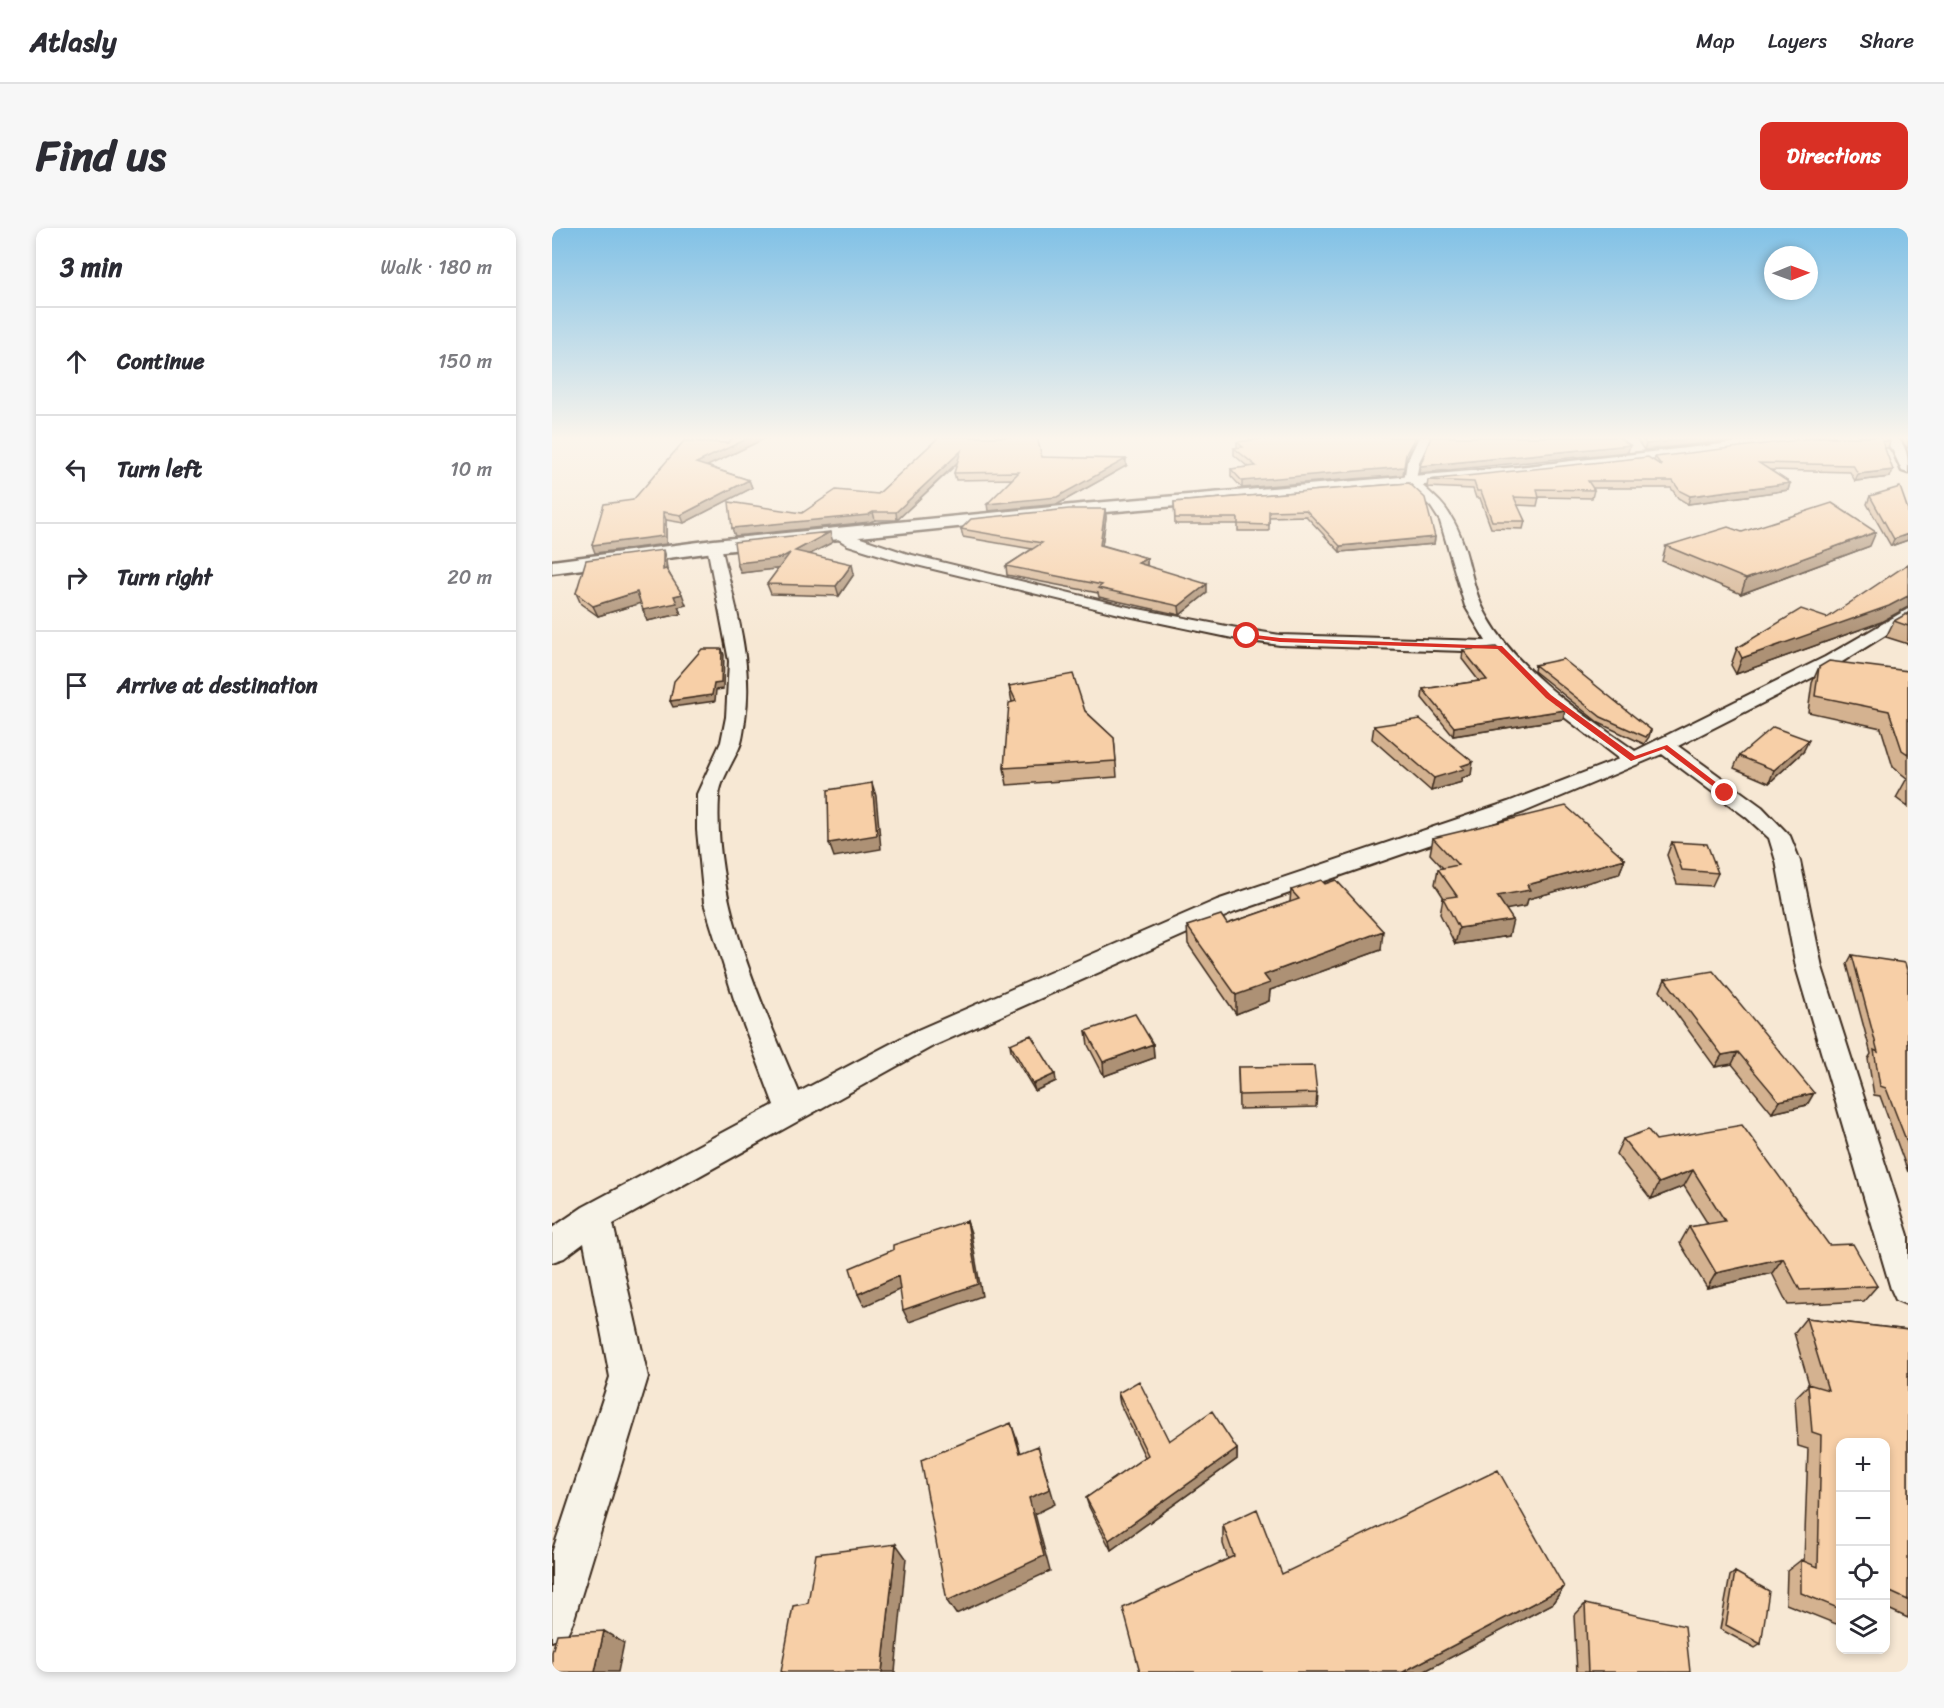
<!DOCTYPE html>
<html lang="en">
<head>
<meta charset="utf-8">
<style>
  body { margin:0; font-family:Sriracha,sans-serif; background:#f7f7f7; color:#2b2b33 }
  .controls { position:absolute; right:18px; bottom:18px; display:grid; overflow:hidden; border-radius:12px; box-shadow:0 3px 9px #0003 }
  .controls button { width:54px; height:54px; display:grid; place-items:center; padding:0; border:0; border-bottom:2px solid #e1e1e2; background:#fff; color:#2b2b33; font:30px sans-serif }
  .compass { position:absolute; left:1212px; top:18px; width:54px; height:54px; border-radius:50%; background:#fff; box-shadow:0 3px 9px #0003; rotate:89deg }
  .stop { position:absolute; width:18px; height:18px; margin:-14px; border:4px solid #d93025; border-radius:50%; background:#fff }
  .stop.end { background:#d93025; border-color:#fff; box-shadow:0 2px 6px #0008 }
  .list { margin:0; padding:0; list-style:none }
  h2 { display:flex; justify-content:space-between; align-items:center; height:78px; margin:0; padding:0 24px; font-size:26px }
  h2 small { font-size:20px; font-weight:400; color:#7c7c81 }
  .list li { display:grid; grid-template-columns:39px 1fr auto; gap:18px; align-items:center; box-sizing:border-box; height:108px; padding:0 24px; border-top:2px solid #e1e1e2 }
  .list b { display:block; font-size:22px; white-space:nowrap }
  .list em { font-size:20px; font-style:normal; color:#7c7c81 }
  .icon { flex:none; width:33px; height:33px; fill:none; stroke:currentColor; stroke-width:2; stroke-linecap:round; stroke-linejoin:round }
  .map { position:relative; flex:none; width:1356px; height:1444px; overflow:hidden; border-radius:12px }
  header { display:flex; align-items:center; gap:36px; box-sizing:border-box; height:84px; padding:0 30px; background:#fff; border-bottom:2px solid #e1e1e2 }
  header strong { font-size:28px }
  nav { display:flex; gap:33px; margin-inline-start:auto; font-size:21px }
  .intro { display:flex; align-items:center; justify-content:space-between; box-sizing:border-box; height:144px; padding:0 36px }
  h1 { margin:0; font-size:42px }
  .button { padding:15px 27px; border-radius:12px; background:#d93025; color:#fff; font-size:21px; font-weight:700 }
  main { display:flex; gap:36px; padding:0 36px }
  aside { flex:1; background:#fff; border-radius:12px; box-shadow:0 3px 9px #0003 }
  .map>svg:first-child { display:block }
  .lines { fill:none; stroke-linecap:round; stroke-linejoin:round }
  .street-casing { stroke:#3b2a1e; stroke-width:4 }
  .secondary-casing { stroke:#3b2a1e; stroke-width:5 }
  .street { fill:#f7f3e8; fill-rule:evenodd }
  .secondary { fill:#f7f3e8; fill-rule:evenodd }
  .wall { fill:#d4b290; stroke:#3b2a1e; stroke-width:1.5 }
  .shaded-wall { fill:#ad9175; stroke:#3b2a1e; stroke-width:1.5 }
  .building { fill:#f7cfa7; stroke:#3b2a1e; stroke-width:1.5 }
  .route { fill:#d93025 }
</style>
</head>
<body>
<header>
<strong>Atlasly</strong>
<nav><a>Map</a><a>Layers</a><a>Share</a></nav>
</header>
<div class="intro"><h1>Find us</h1><a class="button">Directions</a></div>
<main>
<aside>
<h2>3 min<small>Walk · 180 m</small></h2>
<ul class="list">
<li><svg class="icon" aria-label="ahead" viewBox="0 0 24 24"><path d="M12 20V5M6 11l6-6 6 6"/></svg><div><b>Continue</b></div><em>150 m</em></li>
<li><svg class="icon" aria-label="left" viewBox="0 0 24 24"><path d="M17 20v-9H6M10 6l-5 5 5 5"/></svg><div><b>Turn left</b></div><em>10 m</em></li>
<li><svg class="icon" aria-label="right" viewBox="0 0 24 24"><path d="M7 20v-9h11M14 6l5 5-5 5"/></svg><div><b>Turn right</b></div><em>20 m</em></li>
<li><svg class="icon" aria-label="arrive" viewBox="0 0 24 24"><path d="M6 21V4h12l-3 4 3 4H6"/></svg><div><b>Arrive at destination</b></div></li>
</ul>
</aside>
<div class="map">
<svg width="1356" height="1444" viewBox="0 0 1356 1444">
  <rect width="100%" height="100%" fill="#f7e8d4"/>
  <filter id="ink" filterUnits="userSpaceOnUse"><feTurbulence type="fractalNoise" baseFrequency=".0167" numOctaves="2"/><feDisplacementMap in="SourceGraphic" scale="12" xChannelSelector="R" yChannelSelector="G"/><feConvolveMatrix kernelMatrix="1 2 1 2 8 2 1 2 1" color-interpolation-filters="sRGB"/></filter>
  <g filter="url(#ink)">
    <g class="lines">
      <defs>
        <path id="street" d="M867,209h12l-12,25 -3,18c13,12 27,22 35,37 19,30 18,68 36,99 33,59 95,97 148,135l190,-94 83,-48v12l-71,44 -159,81 84,61 28,29 10,25 22,106 86,268v70l-12,-5 -5,-11 -95,-322 -20,-106 -7,-23 -23,-21 -84,-63 -138,58 -289,100 -302,134 -320,178 35,153 -74,242 -7,15 -15,7v-88l58,-176 -26,-134 -20,15 -12,4v-34l31,-21 191,-102 -40,-106 -30,-96 -7,-73v-36l24,-52 5,-25 3,-56 -22,-115 2,-3 5,-1 7,4c13,56 33,116 24,174 -1,7 -2,16 -4,23 -6,17 -21,36 -22,54 -6,103 41,202 80,295l114,-60 304,-132 291,-98 111,-43 -77,-59 -48,-48 -214,-7 -38,-5 -114,-24 -228,-55 -52,-16 -18,-11 7,-4 71,24 220,53 114,22 38,6 206,6 -21,-35 -25,-85 -9,-14 -27,-26 3,-19z"/>
        <path id="secondary" d="M1232,209h50l-7,4 -309,36 -436,37 -368,38 -162,21v-12l162,-21 368,-36 436,-37z
          M1330,209h15c11,13 11,20 11,36l-6,-2 -9,-20z"/>
      </defs>
      <use href="#street" class="street-casing"/>
      <use href="#secondary" class="secondary-casing"/>
      <use href="#street" class="street"/>
      <use href="#secondary" class="secondary"/>
    </g>
    <path class="wall" d="M181,209h35l-61,29 42,14 3,8 -68,35 -18,-3v24l-71,9 38,-53 95,-57z
      M387,209l103,20 84,9 -68,38 -70,7 24,-32 -56,1 -2,-7 4,-10 -61,57h-22l-5,2 -135,14 -3,-8 70,-15 76,-19z
      M1083,209h126l-117,13z
      M1347,209h9v11h-1z
      M1338,213l-2,7h-3l5,29 -35,4 -5,-9 -80,-2 20,13 -2,7 -100,14 -10,-6 -7,-10h-79l2,2 -2,8 -53,-1 -2,9 -20,-1 8,16 -2,8 -32,-1 -11,-30h-4l-3,-9 -46,-2 1,-7 226,-19 1,-4z
      M685,214l168,19 -2,14 -161,13 -11,-12v-7l17,-2 -14,-12v-7h3z
      M857,255l26,54 -1,7 -94,8 -34,-36 -37,1v14h-31v-7h-63l-1,-22z
      M1318,268l38,14v30l-17,6 -24,-42z
      M553,281l1,8 -4,28 45,13v8l60,27 -27,22 -81,-18 -1,-4 -91,-18 -1,-9 26,-17 -69,-12 -2,-8z
      M1190,304l128,14 -129,48 -79,-33 4,-15z
      M281,314l-24,12 45,20 -15,22 -68,-2 -4,-10 12,-16 -38,5 -4,-10z
      M114,332l1,9 19,36 -8,2 3,7 -34,7 -6,-18 -43,13 -17,-12 -5,-11z
      M1356,385v31l-22,-7 8,-16z
      M1275,390l54,4 -145,52 -5,-9 6,-17z
      M911,422l100,69 -110,17 -31,-38 1,-9 56,-8 -17,-22z
      M983,437l116,65 -2,7 -5,7 -45,-21 -65,-52z
      M1267,439l89,4v108l-15,-12 -12,-39 -73,-16 4,-29z
      M457,458l76,25 29,27 3,39 -110,8 -3,-17 8,-66z
      M822,498l97,49 -9,3v4l-31,9 -59,-52z
      M1251,524l-34,31 -35,-15 5,-12z
      M1354,552h2v27l-12,-9z
      M881,610l192,21 -6,15 -91,25 -2,7 -20,3 3,27 -54,8 -15,-30 3,-16h1l-9,-14 3,-15 5,-1 -13,-14z
      M1120,614l46,31 -6,13 -35,-2 -10,-29z
      M739,662l90,60 -111,40 -1,11 -33,13 -48,-70 -1,-18 40,-2 63,-22z
      M1300,727l56,19v198l-28,-76 -6,-1 -6,-36 3,-5 -24,-90z
      M1113,751l142,126 -35,8 -40,-49 -17,3 -55,-76z
      M534,803l67,13 1,14 -50,18 -16,-31z
      M458,816l46,37 -21,10 -24,-40z
      M686,839l79,26 -1,14 -77,2z
      M1071,911l33,1 173,105 48,41 -13,15 -76,4 -16,-32 -65,15 -27,-45 9,-16 19,-3 -24,-38 -33,13 -35,-45z
      M1254,1090l102,12v288l-22,-10v-165h-46v178l-4,3 -50,-20 1,-33 14,-11 3,1 4,-112 -10,-3 -3,-48 14,-14 -15,-51z
      M566,1165l51,48 68,8v10l-126,91 -22,-43 -3,-9 59,-41 -25,-53z
      M671,1297l59,49 282,13 -12,17 -129,68h-283l88,-113 -5,-15z
      M1183,1344l26,72 -6,4 -35,-19 10,-53z
      M1033,1376l105,68h-113l-3,-56z"/>
    <path class="shaded-wall" d="M199,209h17l-69,33 -3,-7z
      M863,209h3l-13,24 -2,14 -161,13v-7l164,-27z
      M1152,209h57l-117,13 2,-6z
      M1078,217l-2,7 -209,21 1,-7z
      M409,223l1,7 -65,62 -1,-8z
      M574,231v7l-68,38 -70,7 -1,-7z
      M1341,242l-3,7 -35,4 3,-7z
      M197,252l3,8 -68,35 -3,-8z
      M1238,255l-2,7 -100,14 2,-8z
      M553,281l1,8 -5,36 -1,-8z
      M111,284l3,8v24l-71,9 -3,-8z
      M321,284l2,8 -5,2 -135,14 -3,-8z
      M278,304l3,10 -36,19 -2,-10z
      M1324,304l-6,14 -129,48 5,-15z
      M1356,306v6l-17,6 3,-7z
      M883,309l-1,7 -94,8v-6z
      M111,322l3,10 1,20 -4,-10z
      M238,325l-6,15 -43,5 -4,-10z
      M595,330v8l-9,-3z
      M300,336l2,10 -15,22 -3,-10z
      M655,356v9l-27,22 -1,-9z
      M85,364l4,11 -43,13 -5,-10z
      M130,366l4,11 -8,2 3,7 -34,7 -4,-11 31,-14z
      M1356,368v11l-27,15 -145,52 6,-16z
      M170,421l2,6 -1,34 -7,1 -1,11 -42,6 -3,-6 44,-17z
      M1013,482l-2,9 -110,17 1,-9z
      M1257,512l-6,12 -34,31 5,-13z
      M921,534l-2,13 -9,3v4l-31,9 3,-13 27,-12z
      M320,555l4,13 5,53 -47,8 -5,-14z
      M1073,631l-6,15 -91,25 -2,7 -33,6 4,-16 30,-11z
      M961,692l-4,16 -54,8 4,-16z
      M831,703l-2,19 -111,40 -1,11 -33,13v-19l28,-20z
      M601,816l1,14 -50,18 -1,-14z
      M1186,824l-6,12 -17,3 7,-12z
      M503,846l1,7 -21,10 -2,-7z
      M1262,865l-7,12 -35,8 7,-12z
      M1141,942l-9,16 -33,13 8,-16z
      M415,993l4,12 11,63 -73,26 -6,-12z
      M1231,1030l-11,15 -65,15 9,-15z
      M346,1048l5,12 -39,18 -6,-12z
      M459,1195l6,17 9,30 -6,-17z
      M486,1218l17,58 -20,10 15,57 -94,43 -9,-13 82,-103z
      M685,1221v10l-126,91 -2,-10z
      M344,1316l10,14 -11,114h-13z
      M1012,1359l-12,17 -129,68h-20z
      M52,1403l20,12 -6,29h-23z"/>
    <path class="building" d="M181,209h18l-55,26 53,17 -68,35 -18,-3v24l-71,9 12,-41 29,-4 51,-59 44,2z
      M387,209h98l5,20 84,2 -69,38 -70,7 32,-32 -65,1 7,-22 -65,61h-23l-5,3 -136,13 -3,-26 73,11 34,-23 42,4z
      M723,209h140l-9,17 -2,13 -162,14 -11,-12 25,-3 -22,-18 9,-1 -6,-5z
      M879,209h187l12,8 -210,21z
      M1090,209h62l-58,7z
      M1271,209h65l2,4h-8l11,29 -35,4 -5,-9 -94,-2 31,20 -100,13 -10,-5 -7,-10h-85l6,9 -57,-1 2,9 -25,-1 11,24h-33l-11,-30h-4l-3,-9 -46,-2 220,-23 14,9 -7,-9z
      M857,255l16,15 10,39 -95,9 -34,-36 -37,1v14l-31,-1v-6h-63l-1,-16z
      M1348,259l8,23v24l-14,5 -24,-43z
      M1280,275l44,29 -130,47 -80,-33 62,-19 14,5z
      M517,281h36l-5,36 47,13 -9,5 69,21 -28,22 -81,-18 4,-3 -96,-19 36,-23 -81,-14 10,-10z
      M278,304l-35,19 57,13 -16,22 -69,-2 23,-31 -9,5 -44,5 -3,-21z
      M111,322v20l3,-1 16,25 -8,2 3,7 -34,7 -6,-18 -44,14 -17,-13 10,-33z
      M1356,336v32l-19,10 -147,52 -5,-10 64,-39 26,9z
      M1356,385v13l-14,-5z
      M944,419l47,45 22,18 -111,17 -31,-38 64,-9 -24,-30z
      M150,421h20l-1,34 -7,1 -2,11 -42,6 4,-20z
      M1011,431l88,71 -5,7 -45,-20 -66,-52z
      M1277,433l79,10v83l-6,-4 -13,-39 -74,-15 4,-29z
      M521,446l12,37 29,27 2,23 -112,7 5,-65 7,-2 -7,-15z
      M868,491l53,43 -12,4 3,3 -30,9 -60,-52z
      M1221,499l36,13 -35,30 -35,-14z
      M320,555l5,52 -48,8 -1,-53z
      M1014,578l59,53 -98,26 3,5 -33,6 16,24 -54,8 -16,-30 14,-2 -19,-27 20,-4 -25,-27z
      M1120,614l35,2 11,29 -36,-3z
      M769,652l4,4 11,-4 47,51 -119,44 6,8 -34,12 -49,-69 34,-11 6,9 72,-25 -8,-9z
      M1300,727l53,8 3,11v171l-22,-57 -6,-2 -6,-36 4,2z
      M1161,743l101,122 -35,8 -41,-49 -16,3 -57,-76z
      M583,786l18,30 -50,18 -17,-31z
      M479,807l24,39 -22,10 -23,-40z
      M762,838l3,27 -78,2 -1,-28z
      M1190,897l87,120 24,-1 24,42 -77,4 -17,-32 -67,15 -27,-46 36,-6 -32,-51 -34,13 -36,-44 25,-9 8,10z
      M415,993l11,63 -75,26 -5,-34 -40,18 -8,-26 43,-18v-5z
      M1254,1090l102,12v270l-22,-10v-147h-46v166l-39,-16v-33l17,7 3,-132 -9,-3 -4,-48 20,6z
      M587,1153l30,60 43,-30 25,38 -128,91 -23,-42 62,-43 -30,-62z
      M459,1195l9,30 18,-7 12,43 -21,9 15,58 -97,45 -26,-141z
      M946,1242l66,117 -161,85h-263l-17,-64 111,-52 -11,-31 34,-16 25,65z
      M344,1316l-14,128h-101l12,-66 15,-3 8,-49z
      M1183,1344l34,19 -8,53 -35,-19z
      M1033,1376l100,22 5,46h-102z
      M52,1403l-9,41h-43v-20l5,-18z"/>
  </g>
  <linearGradient id="sky" x2="0" y2="1"><stop stop-color="#81c1e6"/><stop offset="0.51" stop-color="#fbf5ec"/><stop offset="1" stop-color="#fbf5ec" stop-opacity="0"/></linearGradient>
  <rect width="1356" height="412" fill="url(#sky)"/>
  <path class="route" d="M695,406l33,4 222,8 49,49 84,61 32,-11 63,48 -7,1 -59,-45 -33,12 -85,-63 -48,-49 -218,-7 -35,-5z"/>
</svg>
<div class="controls">
<button>+</button>
<button>−</button>
<button><svg class="icon" aria-label="locate" viewBox="0 0 24 24"><circle cx="12" cy="12" r="6"/><path d="M12 2v4M12 18v4M2 12h4M18 12h4"/></svg></button>
<button><svg class="icon" aria-label="layers" viewBox="0 0 24 24"><path d="M12 4l9 5-9 5-9-5zM3 14l9 5 9-5"/></svg></button>
</div>
<svg class="compass" viewBox="-18 -18 36 36"><path d="M0-13l5 13h-10z" fill="#e53935"/><path d="M0 13l5-13h-10z" fill="#7c7c81"/></svg>
<div class="stop" style="left:695px;top:408px"></div>
<div class="stop end" style="left:1173px;top:565px"></div>
</div>
</main>
</body>
</html>
